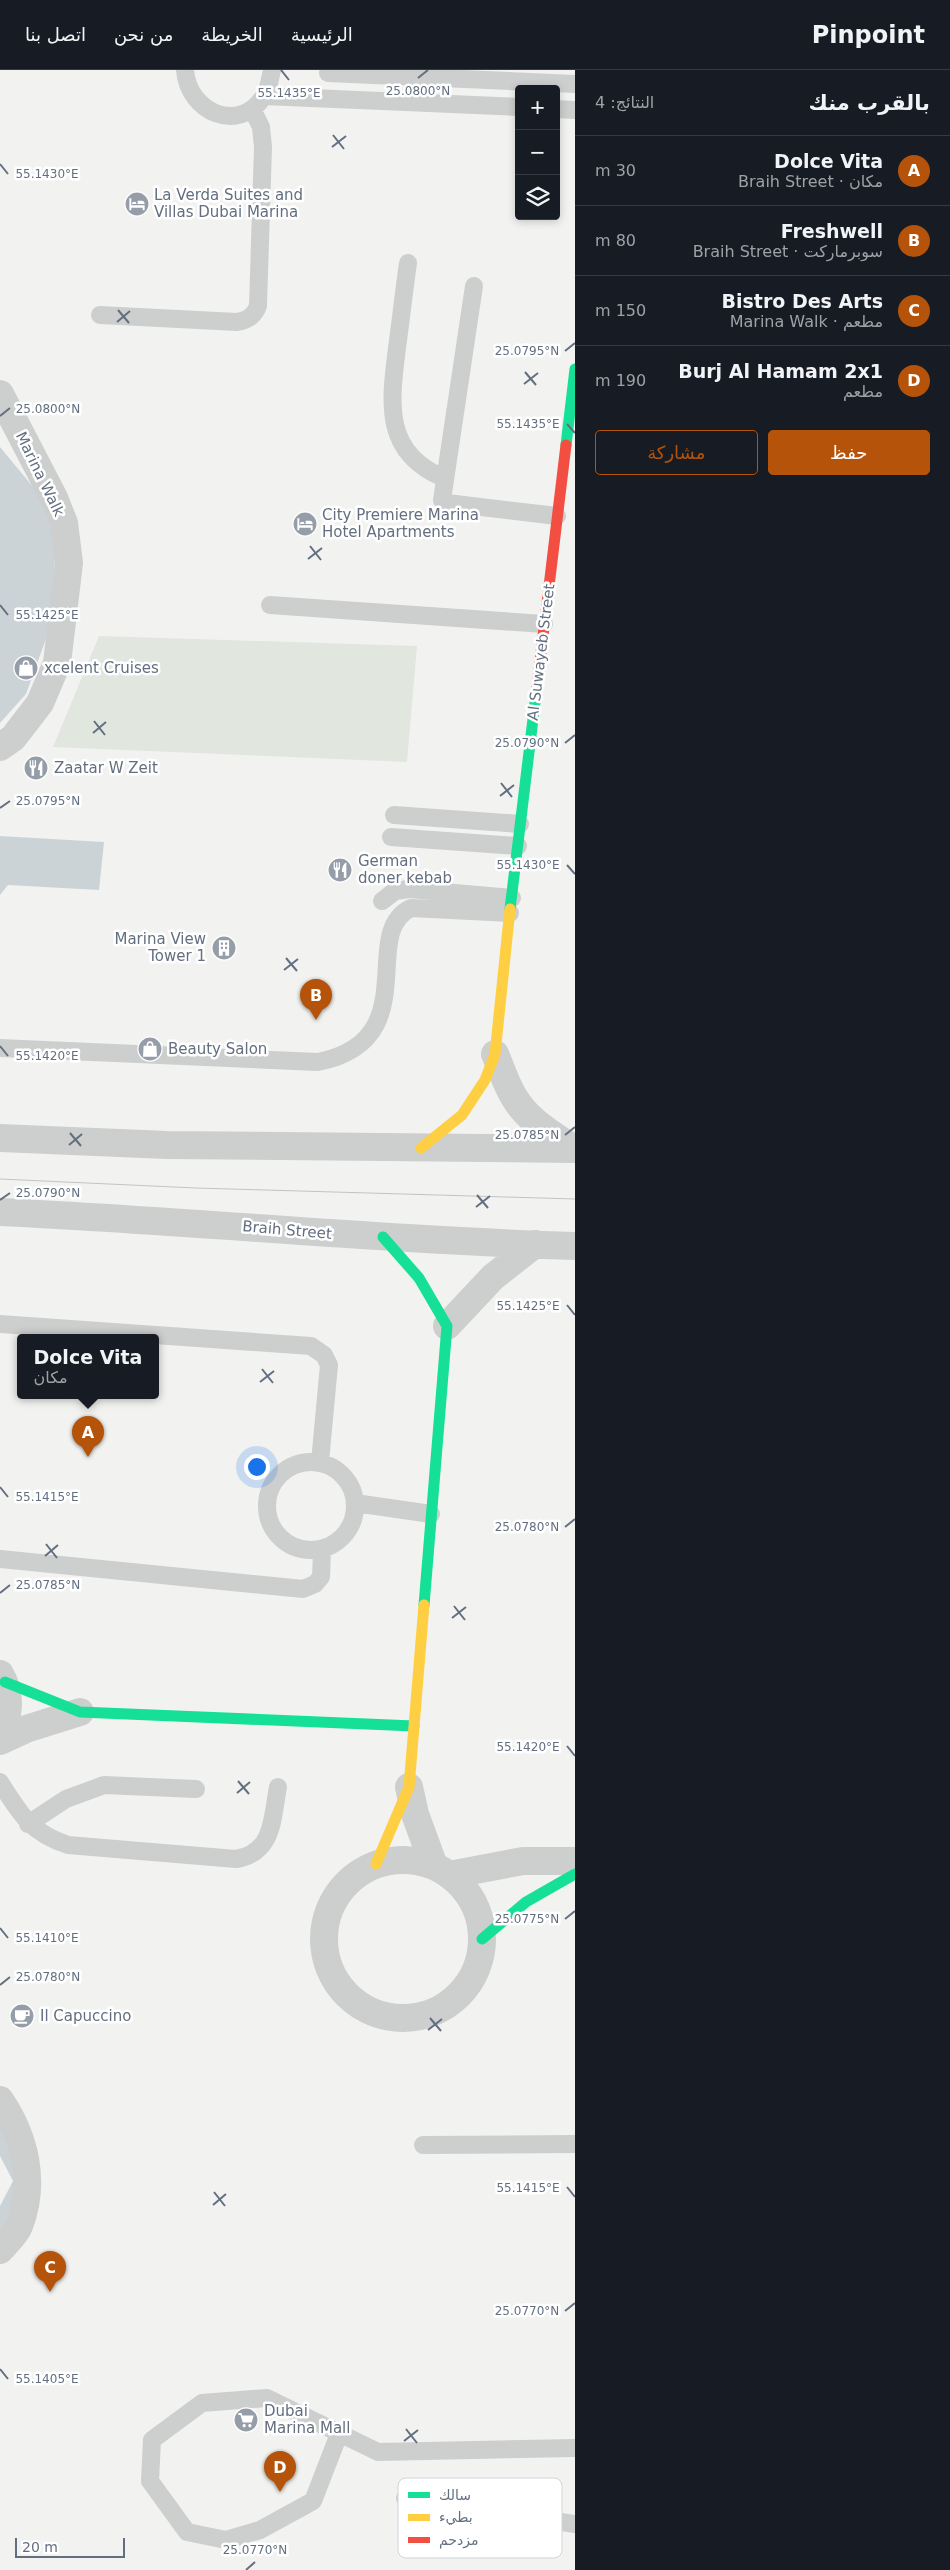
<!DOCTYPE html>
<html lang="ar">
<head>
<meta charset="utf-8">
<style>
  body { margin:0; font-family:"DejaVu Sans",Vazirmatn,sans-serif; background:#242831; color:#f1f3f6; direction:rtl }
  .controls { position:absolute; right:15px; top:15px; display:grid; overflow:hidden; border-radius:5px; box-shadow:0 2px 8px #0003 }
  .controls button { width:45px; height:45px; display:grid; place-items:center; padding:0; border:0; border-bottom:1px solid #363941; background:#171b24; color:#f1f3f6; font:25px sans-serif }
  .scale { position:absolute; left:15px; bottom:12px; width:110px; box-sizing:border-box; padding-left:5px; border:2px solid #636f80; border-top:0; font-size:14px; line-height:18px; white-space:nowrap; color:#636f80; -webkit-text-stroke:4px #fff; paint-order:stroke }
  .you { position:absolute; left:256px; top:1396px; width:18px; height:18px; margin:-12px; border:4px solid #fff; border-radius:50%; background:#1a73e8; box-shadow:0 0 0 8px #1a73e833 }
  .badge { display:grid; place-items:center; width:32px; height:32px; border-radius:50%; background:#b45309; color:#fff; font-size:16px; font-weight:700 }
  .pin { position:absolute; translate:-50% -41px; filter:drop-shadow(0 1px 2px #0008) }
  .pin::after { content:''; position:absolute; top:26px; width:18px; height:15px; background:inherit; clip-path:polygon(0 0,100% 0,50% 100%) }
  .popup { position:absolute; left:17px; top:1264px; width:142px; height:65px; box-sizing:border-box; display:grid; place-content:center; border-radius:5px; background:#171b24; filter:drop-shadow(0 1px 4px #0005); font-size:16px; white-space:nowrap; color:#9ea1a6 }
  .popup b { font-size:19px; color:#f1f3f6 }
  .popup::after { content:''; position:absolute; left:50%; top:100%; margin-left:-10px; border:10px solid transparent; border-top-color:#171b24 }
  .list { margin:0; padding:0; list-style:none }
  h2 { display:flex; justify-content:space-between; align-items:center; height:65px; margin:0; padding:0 20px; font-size:21px }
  h2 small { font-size:16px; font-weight:400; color:#9ea1a6 }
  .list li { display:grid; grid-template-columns:32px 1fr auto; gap:15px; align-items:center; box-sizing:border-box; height:70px; padding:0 20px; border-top:1px solid #363941 }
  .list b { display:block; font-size:19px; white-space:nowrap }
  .list p { margin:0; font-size:16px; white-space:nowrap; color:#9ea1a6 }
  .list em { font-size:16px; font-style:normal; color:#9ea1a6 }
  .actions { display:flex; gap:10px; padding:15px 20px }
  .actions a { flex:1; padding:11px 0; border:1px solid #b45309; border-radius:5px; text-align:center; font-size:18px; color:#b45309 }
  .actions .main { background:#b45309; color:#fff }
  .icon { flex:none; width:28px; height:28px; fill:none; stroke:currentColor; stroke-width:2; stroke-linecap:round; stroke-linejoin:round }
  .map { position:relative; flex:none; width:575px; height:2500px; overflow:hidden; direction:ltr }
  header { display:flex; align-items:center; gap:30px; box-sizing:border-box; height:70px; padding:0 25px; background:#171b24; border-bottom:1px solid #363941 }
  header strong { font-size:24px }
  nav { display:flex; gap:28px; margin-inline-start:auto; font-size:18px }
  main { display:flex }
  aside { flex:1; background:#171b24 }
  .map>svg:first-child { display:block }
  .green { fill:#e1e6df }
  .water { fill:#ccd3d6 }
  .pier { fill:#f2f3f1 }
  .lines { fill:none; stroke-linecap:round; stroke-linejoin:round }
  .lane { stroke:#cdcece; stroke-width:18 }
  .street { stroke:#cdcece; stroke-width:28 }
  .fast { stroke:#16e098; stroke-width:11 }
  .slow { stroke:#ffcf43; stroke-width:11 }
  .jam { stroke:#f24e42; stroke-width:11 }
  .tram { stroke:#c2c3c3; stroke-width:1 }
  .ticks { fill:none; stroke:#636f80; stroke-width:2 }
  .labels { text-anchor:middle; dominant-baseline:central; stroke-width:5; stroke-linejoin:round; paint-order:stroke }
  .poi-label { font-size:15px; fill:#636f80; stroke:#fff; text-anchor:start }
  .street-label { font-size:15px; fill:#636f80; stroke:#fff }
  .key { fill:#fff; stroke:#d0d4d9; stroke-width:1 }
  .key-label { font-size:14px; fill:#636f80 }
  .ticks-label { font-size:12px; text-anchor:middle; fill:#636f80; stroke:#fff; stroke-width:5; stroke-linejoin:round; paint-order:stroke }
</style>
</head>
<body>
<header>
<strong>Pinpoint</strong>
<nav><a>الرئيسية</a><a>الخريطة</a><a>من نحن</a><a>اتصل بنا</a></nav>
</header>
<main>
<aside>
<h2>بالقرب منك<small>النتائج: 4</small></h2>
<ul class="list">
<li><span class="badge">A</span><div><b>Dolce Vita</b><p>مكان · Braih Street</p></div><em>30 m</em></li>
<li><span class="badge">B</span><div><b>Freshwell</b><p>سوبرماركت · Braih Street</p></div><em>80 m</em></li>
<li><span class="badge">C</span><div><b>Bistro Des Arts</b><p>مطعم · Marina Walk</p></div><em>150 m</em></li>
<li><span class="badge">D</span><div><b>Burj Al Hamam 2x1</b><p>مطعم</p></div><em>190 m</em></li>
</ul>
<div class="actions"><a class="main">حفظ</a><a>مشاركة</a></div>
</aside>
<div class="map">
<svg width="575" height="2500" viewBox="0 0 575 2500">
  <rect width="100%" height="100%" fill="#f2f3f1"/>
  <path class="green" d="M99,566l318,10 -10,116 -354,-15z"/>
  <path class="water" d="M0,377l43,52 13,43 -5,83 -25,69 -26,29z
    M0,766l104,6 -5,48 -91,-5 -8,10z
    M0,2055l7,10 12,46 -19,63z"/>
  <path class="pier" d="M0,2086l13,25 -13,25z"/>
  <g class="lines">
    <path class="lane" d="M185,0c3,42 54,65 79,26 5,-7 6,-18 8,-26
      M328,3l247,11
      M264,26l255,11
      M556,39l19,1
      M408,193c-4,28 -7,56 -11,85 -7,55 -14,105 47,130
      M474,216l-32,214 5,3 110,13
      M100,245l137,7c11,-2 17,-6 21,-16l5,-159 -2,-20 -9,-18
      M270,535l274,19
      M394,745l126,9
      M391,767l127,9
      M382,831l13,-10 14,-2 103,9
      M0,978l318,14c109,-22 40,-129 93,-154l99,5
      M0,1254l311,22 13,9 5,10 -9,97
      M267 1436a44 44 0 1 1 88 0a44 44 0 1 1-88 0Z
      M355,1433l76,11
      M0,1489l303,30 12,-5 6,-7 1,-27
      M0,1712c20,32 31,51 68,63l168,14c38,-6 36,-41 42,-72
      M28,1754l38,-25 38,-14 92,4
      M423,2075l152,-1
      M339,2364l-26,67 -53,29 -34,10 -39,-8 -37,-51 2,-41 50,-37 65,-5 111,54 197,-4
      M405,2428l170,26"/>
    <path class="street" d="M0,324l54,104 10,25 5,40 -12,100 -17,40 -27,35 -13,9
      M495,984c6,14 11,30 19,43 14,24 38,37 60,52
      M0,1068l167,7 408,4
      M0,1142c192,9 383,28 575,34
      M447,1256l46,-49 42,-33
      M0,1604c13,21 8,44 0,66
      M0,1671l26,-12 54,-17
      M409,1717l6,27 19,52
      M324 1869a79 79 0 1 1 158 0a79 79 0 1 1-158 0Z
      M449,1805l74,-14h52
      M0,2030c25,37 36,82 19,126 -3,8 -13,17 -19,24"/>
    <path class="fast" d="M566,375l9,-76
      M510,839l27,-223
      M383,1167l36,41 28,48 -23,279
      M5,1612l75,30 334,14
      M482,1869l44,-37 49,-28"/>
    <path class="slow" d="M421,1078l41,-33 23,-35 10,-26 15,-145
      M376,1794l33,-77 15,-182"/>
    <path class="jam" d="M537,616l29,-241"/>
    <path class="tram" d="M0,1109l196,9 379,11"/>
  </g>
  <path class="ticks" d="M281,0l8,10M418,8l10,-8M333,65l11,14M332,77l14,-11M0,94l8,10M118,240l11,13M117,252l13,-11M565,281l10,-8M525,302l11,13M524,314l14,-11M0,346l10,-8M567,354l8,9M310,476l11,14M308,489l14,-11M0,535l8,10M94,651l11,14M93,663l13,-11M565,673l10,-8M501,713l11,14M500,726l14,-11M0,738l10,-7M567,795l8,9M286,888l11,13M284,900l14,-11M0,976l8,10M70,1063l11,13M565,1065l10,-8M69,1075l13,-11M477,1125l11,13M0,1130l10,-7M476,1137l14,-11M567,1235l8,10M262,1299l11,14M260,1312l14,-11M0,1417l8,10M565,1457l10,-8M46,1474l11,14M45,1486l13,-11M0,1523l10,-8M454,1536l11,14M452,1548l14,-11M567,1676l8,10M238,1711l11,13M237,1723l13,-11M565,1849l10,-8M0,1858l8,10M0,1915l10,-8M430,1948l11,13M428,1960l14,-11M567,2117l8,10M214,2122l11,14M213,2135l13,-11M565,2241l10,-8M0,2299l8,10M406,2359l11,14M404,2371l14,-11M246,2500l9,-8"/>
  <defs>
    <symbol id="hotel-disc" viewBox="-11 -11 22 22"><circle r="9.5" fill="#959da8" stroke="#fff"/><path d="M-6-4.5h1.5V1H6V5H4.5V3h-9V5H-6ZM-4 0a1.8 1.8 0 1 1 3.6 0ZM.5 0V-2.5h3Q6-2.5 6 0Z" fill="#fff"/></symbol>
    <symbol id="shop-disc" viewBox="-11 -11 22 22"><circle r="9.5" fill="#959da8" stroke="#fff"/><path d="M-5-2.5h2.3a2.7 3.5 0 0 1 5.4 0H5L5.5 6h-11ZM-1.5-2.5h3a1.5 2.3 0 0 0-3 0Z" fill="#fff"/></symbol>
    <symbol id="restaurant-disc" viewBox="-11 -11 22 22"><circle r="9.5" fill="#959da8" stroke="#fff"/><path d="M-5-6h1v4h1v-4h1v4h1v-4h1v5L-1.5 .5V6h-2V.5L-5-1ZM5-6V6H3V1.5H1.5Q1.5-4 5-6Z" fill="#fff"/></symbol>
    <symbol id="building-disc" viewBox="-11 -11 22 22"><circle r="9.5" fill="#959da8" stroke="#fff"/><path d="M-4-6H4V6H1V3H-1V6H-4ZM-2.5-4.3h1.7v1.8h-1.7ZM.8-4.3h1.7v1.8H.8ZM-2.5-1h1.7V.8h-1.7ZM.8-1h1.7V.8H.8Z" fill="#fff"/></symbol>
    <symbol id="cafe-disc" viewBox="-11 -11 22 22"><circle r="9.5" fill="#959da8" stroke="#fff"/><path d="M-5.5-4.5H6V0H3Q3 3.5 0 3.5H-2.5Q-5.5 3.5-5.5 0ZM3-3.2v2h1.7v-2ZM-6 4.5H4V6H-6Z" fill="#fff"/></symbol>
    <symbol id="supermarket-disc" viewBox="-11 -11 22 22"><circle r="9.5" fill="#959da8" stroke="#fff"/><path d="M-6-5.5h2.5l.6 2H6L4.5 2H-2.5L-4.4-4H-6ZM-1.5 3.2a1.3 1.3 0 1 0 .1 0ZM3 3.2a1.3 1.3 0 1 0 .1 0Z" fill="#fff"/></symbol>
  </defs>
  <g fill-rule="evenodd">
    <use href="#hotel-disc" x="123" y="120" width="28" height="28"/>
    <use href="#hotel-disc" x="291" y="440" width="28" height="28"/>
    <use href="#shop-disc" x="12" y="584" width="28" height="28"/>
    <use href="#restaurant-disc" x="22" y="684" width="28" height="28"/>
    <use href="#restaurant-disc" x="326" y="786" width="28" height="28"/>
    <use href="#building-disc" x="210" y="864" width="28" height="28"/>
    <use href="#shop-disc" x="136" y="965" width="28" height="28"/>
    <use href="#cafe-disc" x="8" y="1932" width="28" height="28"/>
    <use href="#supermarket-disc" x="232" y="2336" width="28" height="28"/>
  </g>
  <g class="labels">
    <g class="poi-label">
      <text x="154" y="125">La Verda Suites and<tspan x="154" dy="17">Villas Dubai Marina</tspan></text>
      <text x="322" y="445">City Premiere Marina<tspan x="322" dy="17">Hotel Apartments</tspan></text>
      <text x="44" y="598">xcelent Cruises</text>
      <text x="54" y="698">Zaatar W Zeit</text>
      <text x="358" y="791">German<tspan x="358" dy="17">doner kebab</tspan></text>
      <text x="206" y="869" text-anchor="end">Marina View<tspan x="206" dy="17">Tower 1</tspan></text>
      <text x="168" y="979">Beauty Salon</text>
      <text x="40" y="1946">Il Capuccino</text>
      <text x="264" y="2341">Dubai<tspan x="264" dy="17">Marina Mall</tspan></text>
    </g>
    <g class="street-label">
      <text transform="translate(40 404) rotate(64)">Marina Walk</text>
      <text transform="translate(541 582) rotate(-83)">Al Suwayeb Street</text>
      <text transform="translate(287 1160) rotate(5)">Braih Street</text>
    </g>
  </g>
  <rect x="398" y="2408" width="164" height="80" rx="8" class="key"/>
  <rect x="408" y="2422" width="22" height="6" fill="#16e098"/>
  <rect x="408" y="2444" width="22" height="7" fill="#ffcf43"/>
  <rect x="408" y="2467" width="22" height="6" fill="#f24e42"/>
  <g class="key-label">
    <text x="439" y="2430">سالك</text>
    <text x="439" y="2452">بطيء</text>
    <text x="439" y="2475">مزدحم</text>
  </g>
  <g class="ticks-label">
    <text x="418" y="25">25.0800°N</text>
    <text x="289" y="27">55.1435°E</text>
    <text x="47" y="108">55.1430°E</text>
    <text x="527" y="285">25.0795°N</text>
    <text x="48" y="343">25.0800°N</text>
    <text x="528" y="358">55.1435°E</text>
    <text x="47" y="549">55.1425°E</text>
    <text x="527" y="677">25.0790°N</text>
    <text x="48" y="735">25.0795°N</text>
    <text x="528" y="799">55.1430°E</text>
    <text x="47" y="990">55.1420°E</text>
    <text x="527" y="1069">25.0785°N</text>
    <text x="48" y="1127">25.0790°N</text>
    <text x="528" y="1240">55.1425°E</text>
    <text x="47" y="1431">55.1415°E</text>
    <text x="527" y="1461">25.0780°N</text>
    <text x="48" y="1519">25.0785°N</text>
    <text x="528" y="1681">55.1420°E</text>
    <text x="527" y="1853">25.0775°N</text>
    <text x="47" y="1872">55.1410°E</text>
    <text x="48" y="1911">25.0780°N</text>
    <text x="528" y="2122">55.1415°E</text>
    <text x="527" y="2245">25.0770°N</text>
    <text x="47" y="2313">55.1405°E</text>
    <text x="255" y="2484">25.0770°N</text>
  </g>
</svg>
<div class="controls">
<button>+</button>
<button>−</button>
<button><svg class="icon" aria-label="layers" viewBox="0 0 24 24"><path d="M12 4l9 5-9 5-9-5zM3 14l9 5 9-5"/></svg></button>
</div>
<div class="scale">20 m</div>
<div class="you"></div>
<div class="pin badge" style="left:88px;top:1387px">A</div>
<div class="popup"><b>Dolce Vita</b>مكان</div>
<div class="pin badge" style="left:316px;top:950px">B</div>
<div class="pin badge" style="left:50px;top:2222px">C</div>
<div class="pin badge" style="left:280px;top:2422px">D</div>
</div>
</main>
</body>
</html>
